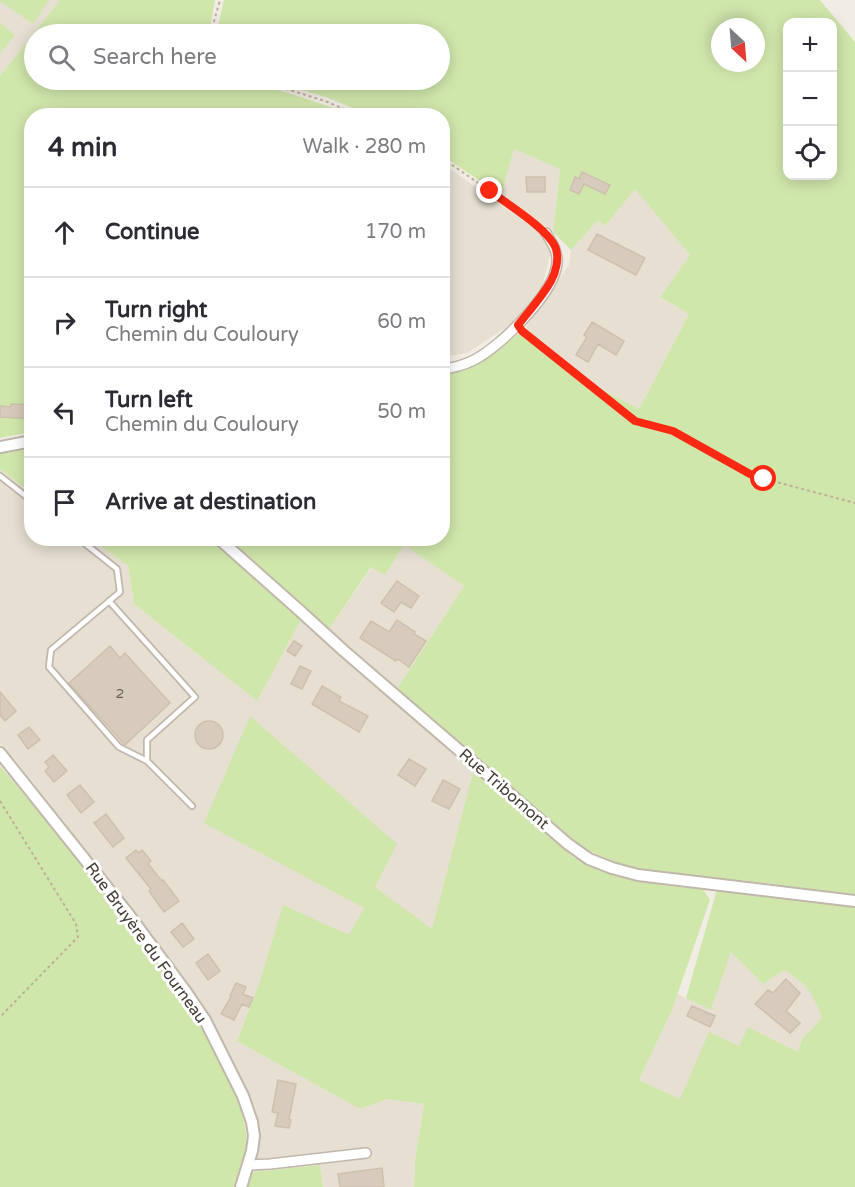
<!DOCTYPE html>
<html lang="en">
<head>
<meta charset="utf-8">
<style>
  body { margin:0; font-family:"Varela Round",sans-serif; background:#f2f2f3; color:#2b2b33 }
  .controls { position:absolute; right:18px; top:18px; display:grid; overflow:hidden; border-radius:12px; box-shadow:0 3px 15px #0003 }
  .controls button { width:54px; height:54px; display:grid; place-items:center; padding:0; border:0; border-bottom:2px solid #e1e1e2; background:#fff; color:#2b2b33; font:30px sans-serif }
  .compass { position:absolute; left:711px; top:18px; width:54px; height:54px; border-radius:50%; background:#fff; box-shadow:0 3px 15px #0003; rotate:154deg }
  .stop { position:absolute; width:18px; height:18px; margin:-14px; border:4px solid #fc2812; border-radius:50%; background:#fff }
  .stop.end { background:#fc2812; border-color:#fff; box-shadow:0 2px 6px #0008 }
  .list { margin:0; padding:0; list-style:none }
  h2 { display:flex; justify-content:space-between; align-items:center; height:78px; margin:0; padding:0 24px; font-size:26px }
  h2 small { font-size:20px; font-weight:400; color:#7c7c81 }
  .list li { display:grid; grid-template-columns:39px 1fr auto; gap:18px; align-items:center; box-sizing:border-box; height:90px; padding:0 24px; border-top:2px solid #e1e1e2 }
  .list b { display:block; font-size:22px; white-space:nowrap }
  .list p { margin:0; font-size:20px; white-space:nowrap; color:#7c7c81 }
  .list em { font-size:20px; font-style:normal; color:#7c7c81 }
  .icon { flex:none; width:33px; height:33px; fill:none; stroke:currentColor; stroke-width:2; stroke-linecap:round; stroke-linejoin:round }
  .map { position:relative; flex:none; width:855px; height:1187px; overflow:hidden }
  .search { position:absolute; background:#fff; box-shadow:0 3px 15px #0003; left:24px; top:24px; width:426px; height:66px; display:flex; align-items:center; gap:15px; box-sizing:border-box; padding:0 21px; border-radius:33px; color:#7c7c81; font-size:22px }
  .panel { position:absolute; background:#fff; box-shadow:0 3px 15px #0003; left:24px; top:108px; width:426px; height:438px; border-radius:24px }
  .map>svg:first-child { display:block }
  .residential { fill:#e6dfd2 }
  .green { fill:#d0e7ac; fill-rule:evenodd }
  .building { fill:#d7cbbd; stroke:#cfc0ad; stroke-width:1.5 }
  .lines { fill:none; stroke-linecap:round; stroke-linejoin:round }
  .service-casing { stroke:#c1b7aa; stroke-width:8 }
  .minor-casing { stroke:#c1b7aa; stroke-width:12 }
  .tertiary-casing { stroke:#c1b7aa; stroke-width:14 }
  .path { stroke:#c0af98; stroke-width:2; stroke-dasharray:3 3; stroke-linecap:butt }
  .service { stroke:#fff; stroke-width:4.5 }
  .minor { stroke:#fff; stroke-width:9 }
  .tertiary { stroke:#fff; stroke-width:10 }
  .route { stroke:#fc2812; stroke-width:8 }
  .labels { text-anchor:middle; dominant-baseline:central; stroke-width:6; stroke-linejoin:round; paint-order:stroke }
  .number-label { font-size:14px; fill:#6a6056 }
  .street-label { font-size:16px; fill:#453d34; stroke:#fff }
</style>
</head>
<body>
<div class="map">
<svg width="855" height="1187" viewBox="0 0 855 1187">
  <rect width="100%" height="100%" fill="#f2ede4"/>
  <path class="residential" d="M0,0h60l-60,76z
    M514,149l46,20 -7,63 -52,-37z
    M443,164l103,73 5,14 -10,40 -27,31 -47,31 -24,4z
    M635,188l55,67 -30,42 29,17 -50,95 -47,-25 -67,-55 44,-64 2,-15 27,-30 7,6z
    M0,469l31,24 1,45 60,1 36,27 6,38 123,97 45,-83 172,150 -42,162 -57,-43 -25,49 -90,45 -23,60 123,68 28,-10 36,5 -9,56 -1,27h-91l-3,-22 -69,7 7,-27v-20l-4,-14 -27,-58 -33,-61 -57,-77 -121,-154 -16,-17z
    M404,545l60,41 -67,103 -68,-60 43,-62 13,8z
    M731,951l32,33 21,-14 15,9 16,19 7,20 -20,21 -4,13 -49,-24 -9,18 -60,53 -41,-19 33,-70 5,-16 34,16z"/>
  <path class="green" d="M0,0h49l-16,24 -33,-23z
    M60,0h155l-6,34h-175v46h212l55,17 53,18 -322,1 -1,316 -31,6v-362z
    M224,0h596l35,42v1145h-441l1,-27 9,-56 -36,-5 -28,10 -123,-68 23,-60 23,-76 66,30 15,-27 -160,-85 46,-107 147,128 -22,43 57,42 42,-161 99,89 42,19 55,10 33,3 7,11 -38,110 -33,70 41,19 29,-67 30,14 9,-19 50,25 4,-13 20,-21c-9,-25 -15,-34 -38,-48l-21,14 -32,-32 -20,58 -25,-12 31,-109 -85,-19 -49,-22 -186,-159 67,-103 -60,-41 -19,30 -14,-8 -42,62 -102,-90 215,-1 1,-164c31,-3 58,-27 82,-45l67,55 47,25 50,-95 -29,-17 30,-42 -55,-66 -30,37 -7,-6 -27,30 -18,-18 7,-63 -46,-20 -13,46 -58,-39 -1,-40 -72,-1 -42,-17 -57,-18h169v-46h-224zM788,22h44v154h-44zM720,27h36v36h-36z
    M0,23l15,12 -15,18z
    M31,446v47l-31,-24v-17z
    M92,539h118l92,79 -45,83 -123,-97 -6,-38z
    M0,766c36,41 70,84 104,127 44,56 88,113 120,177 10,20 20,41 22,64 2,18 -5,36 -10,53h-236z
    M320,1165l3,22h-77l5,-15z"/>
  <path class="building" d="M582,172l28,13 -5,9 -21,-10 -5,10 -9,-4 5,-13 4,2z
    M526,177h19v15h-18z
    M597,234l48,24 -9,17 -48,-25z
    M592,322l32,19 -8,14 -18,-11 -10,18 -12,-7 11,-18 -3,-2z
    M11,404l21,1v14l-32,-2v-11l11,1z
    M397,581l22,15 -8,12 -10,-6 -7,10 -13,-9z
    M397,620l18,12 -1,2 12,7 -17,26 -11,-8 -2,2 -36,-23 11,-17 18,11z
    M294,641l8,5 -7,10 -8,-5z
    M110,646l10,12 5,-5 45,50 -45,42 -56,-62z
    M300,666l11,5 -9,18 -11,-5z
    M322,686l19,11 -2,4 29,15 -9,16 -47,-28z
    M0,692l16,19 -11,10 -5,-6z
    M195 735a14 14 0 1 1 28 0a14 14 0 1 1-28 0Z
    M29,727l11,13 -12,9 -10,-14z
    M53,755l14,16 -13,11 -9,-11 4,-4 -4,-5z
    M409,759l17,10 -11,17 -17,-11z
    M443,780l17,9 -11,20 -17,-8z
    M80,785l14,17 -13,11 -14,-18z
    M106,814l18,24 -11,9 -19,-24z
    M136,850l3,3 3,-3 9,11 -3,3 14,17 1,-1 16,21 -15,11 -15,-21 2,-2 -25,-31z
    M182,923l12,16 -11,8 -12,-15z
    M208,954l12,17 -12,9 -12,-17z
    M786,979l14,14 -14,18 14,12 -10,10 -35,-29 13,-14 5,3z
    M236,983l10,4 -3,7 10,4 -4,9 -7,-3 -8,16 -13,-6 10,-17 -1,-1z
    M692,1006l23,10 -5,11 -23,-11z
    M278,1080l18,4 -7,35 2,1 -2,8 -14,-2 3,-13 -6,-1z
    M382,1168l2,19h-44l-2,-13z"/>
  <g class="lines">
    <defs>
      <path id="service" d="M0,476l32,25
        M78,538l39,31 3,23 -69,58 -2,17 70,80 28,14 45,45
        M109,601l86,96 -48,43v21"/>
      <path id="minor" d="M442,369c12,-1 22,-4 32,-9 26,-13 81,-67 83,-97 1,-12 -5,-20 -11,-30
        M248,1165l22,-1 96,-11"/>
      <path id="tertiary" d="M0,447l32,-6
        M218,538l81,72 45,41 224,193 21,15 23,9 26,7 217,26
        M0,753l126,158 60,81 19,28 38,76 9,26 2,14 -2,15 -11,36"/>
    </defs>
    <use href="#service" class="service-casing"/>
    <use href="#minor" class="minor-casing"/>
    <use href="#tertiary" class="tertiary-casing"/>
    <path class="path" d="M213,34v-9l7,-25
      M257,80l68,21 35,15
      M442,158l48,33 47,36
      M523,332l112,89 38,10 77,44 105,28
      M0,801l76,123 2,13 -78,80"/>
    <use href="#service" class="service"/>
    <use href="#minor" class="minor"/>
    <use href="#tertiary" class="tertiary"/>
  </g>
  <g class="lines">
    <path class="route" d="M490,191c17,13 60,39 66,58 3,10 0,23 -5,32 -9,16 -22,30 -33,44l4,6 113,90 38,10 77,43 14,5"/>
  </g>
  <g class="labels">
    <g class="number-label">
      <text x="120" y="693">2</text>
    </g>
    <g class="street-label">
      <text transform="translate(504 789) rotate(41)">Rue Tribomont</text>
      <text transform="translate(146 943) rotate(54)">Rue Bruyère du Fourneau</text>
    </g>
  </g>
</svg>
<div class="controls">
<button>+</button>
<button>−</button>
<button><svg class="icon" aria-label="locate" viewBox="0 0 24 24"><circle cx="12" cy="12" r="6"/><path d="M12 2v4M12 18v4M2 12h4M18 12h4"/></svg></button>
</div>
<svg class="compass" viewBox="-18 -18 36 36"><path d="M0-13l5 13h-10z" fill="#e53935"/><path d="M0 13l5-13h-10z" fill="#7c7c81"/></svg>
<div class="stop" style="left:764px;top:479px"></div>
<div class="stop end" style="left:490px;top:191px"></div>
<div class="search"><svg class="icon" aria-label="search" viewBox="0 0 24 24"><circle cx="10" cy="10" r="6"/><path d="M15 15l6 6"/></svg>Search here</div>
<section class="panel">
<h2>4 min<small>Walk · 280 m</small></h2>
<ul class="list">
<li><svg class="icon" aria-label="ahead" viewBox="0 0 24 24"><path d="M12 20V5M6 11l6-6 6 6"/></svg><div><b>Continue</b></div><em>170 m</em></li>
<li><svg class="icon" aria-label="right" viewBox="0 0 24 24"><path d="M7 20v-9h11M14 6l5 5-5 5"/></svg><div><b>Turn right</b><p>Chemin du Couloury</p></div><em>60 m</em></li>
<li><svg class="icon" aria-label="left" viewBox="0 0 24 24"><path d="M17 20v-9H6M10 6l-5 5 5 5"/></svg><div><b>Turn left</b><p>Chemin du Couloury</p></div><em>50 m</em></li>
<li><svg class="icon" aria-label="arrive" viewBox="0 0 24 24"><path d="M6 21V4h12l-3 4 3 4H6"/></svg><div><b>Arrive at destination</b></div></li>
</ul>
</section>
</div>
</body>
</html>
